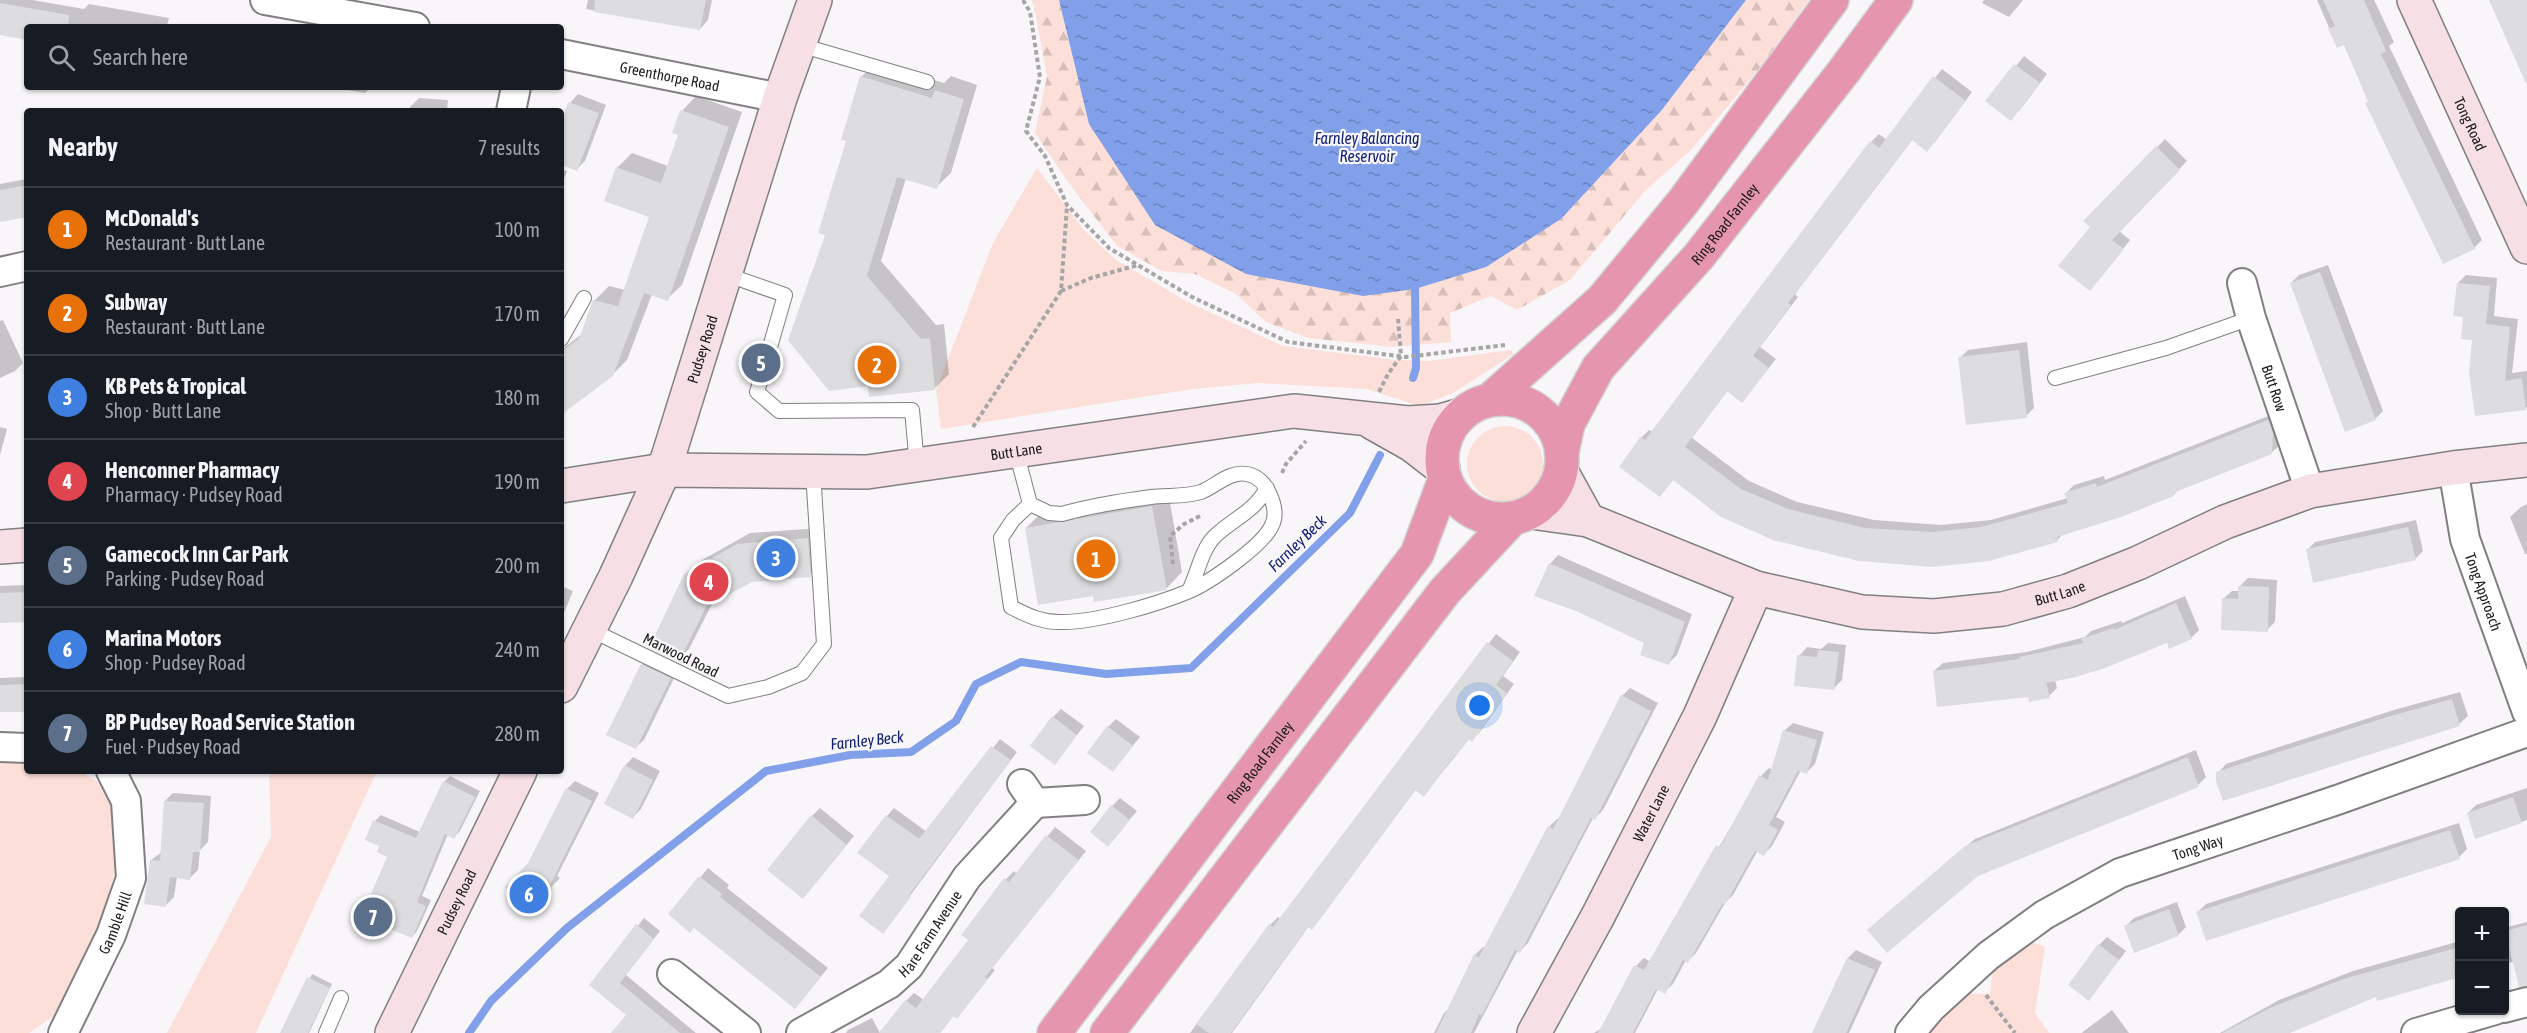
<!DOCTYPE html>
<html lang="en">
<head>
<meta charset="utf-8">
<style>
  body { margin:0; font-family:"Asap Condensed",sans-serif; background:#242831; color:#f1f3f6 }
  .controls { position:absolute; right:18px; bottom:18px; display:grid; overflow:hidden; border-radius:6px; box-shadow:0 2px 4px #0004 }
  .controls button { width:54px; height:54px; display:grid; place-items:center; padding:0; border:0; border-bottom:2px solid #363941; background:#171b24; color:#f1f3f6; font:30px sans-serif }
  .you { position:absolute; left:1480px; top:706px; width:21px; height:21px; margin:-15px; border:4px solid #fff; border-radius:50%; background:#1a73e8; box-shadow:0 0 0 9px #1a73e833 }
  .badge { display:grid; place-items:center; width:39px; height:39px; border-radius:50%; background:#0b8043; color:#fff; font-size:20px; font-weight:700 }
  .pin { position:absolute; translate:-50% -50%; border:3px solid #fff; box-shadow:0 2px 6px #0006 }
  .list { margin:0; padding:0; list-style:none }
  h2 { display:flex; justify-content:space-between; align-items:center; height:78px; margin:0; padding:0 24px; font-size:26px }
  h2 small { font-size:20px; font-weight:400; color:#9ea1a6 }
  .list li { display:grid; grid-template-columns:39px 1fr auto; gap:18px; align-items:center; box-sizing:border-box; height:84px; padding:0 24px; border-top:2px solid #363941 }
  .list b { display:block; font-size:22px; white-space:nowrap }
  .list p { margin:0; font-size:20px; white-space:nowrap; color:#9ea1a6 }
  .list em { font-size:20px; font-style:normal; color:#9ea1a6 }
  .icon { flex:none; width:33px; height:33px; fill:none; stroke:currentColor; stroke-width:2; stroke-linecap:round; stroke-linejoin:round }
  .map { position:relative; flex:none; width:2527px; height:1033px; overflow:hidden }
  .search { position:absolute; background:#171b24; box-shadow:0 2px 4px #0004; left:24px; top:24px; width:540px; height:66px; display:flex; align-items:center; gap:15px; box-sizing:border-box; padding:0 21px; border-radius:6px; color:#9ea1a6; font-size:22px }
  .panel { position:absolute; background:#171b24; box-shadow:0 2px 4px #0004; left:24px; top:108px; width:540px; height:666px; border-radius:6px }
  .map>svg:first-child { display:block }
  .green { fill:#fddfd9 }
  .forest { fill:url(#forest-firs) }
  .water { fill:url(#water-ripples) }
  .shadow { fill:#0003 }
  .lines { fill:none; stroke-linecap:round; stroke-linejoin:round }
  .stream { stroke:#82a0ea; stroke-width:8 }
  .building { fill:#dddcdf }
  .lane-casing { stroke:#817f81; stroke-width:16 }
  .street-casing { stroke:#817f81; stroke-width:32 }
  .secondary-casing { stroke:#817f81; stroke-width:36 }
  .highway-casing { stroke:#d2d2d2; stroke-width:36 }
  .path { stroke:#a7a6a7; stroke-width:4; stroke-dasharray:4.5 3; stroke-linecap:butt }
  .lane { stroke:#fff; stroke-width:14 }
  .street { stroke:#fff; stroke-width:28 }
  .secondary { stroke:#f7dfe6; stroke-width:33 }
  .highway { stroke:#e595ad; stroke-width:33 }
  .labels { text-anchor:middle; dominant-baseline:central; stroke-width:4.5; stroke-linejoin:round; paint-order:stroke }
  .street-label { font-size:15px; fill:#1d1c1d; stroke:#f8f6f8 }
  .water-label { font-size:16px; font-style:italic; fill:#102175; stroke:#f8f6f8 }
</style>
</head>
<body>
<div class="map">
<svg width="2527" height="1033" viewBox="0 0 2527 1033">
  <defs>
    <pattern id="forest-firs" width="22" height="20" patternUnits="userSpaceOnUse" patternTransform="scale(1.5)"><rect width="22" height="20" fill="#fddfd9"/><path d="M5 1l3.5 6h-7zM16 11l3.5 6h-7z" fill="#d8bfba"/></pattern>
    <pattern id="water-ripples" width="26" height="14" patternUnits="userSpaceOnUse" patternTransform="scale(1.5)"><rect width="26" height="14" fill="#82a0ea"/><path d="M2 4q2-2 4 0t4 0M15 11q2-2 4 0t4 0" fill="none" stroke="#6a82bd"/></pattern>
  </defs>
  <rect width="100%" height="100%" fill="#f8f6f8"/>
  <path class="green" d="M1037,168l47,62 32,30 72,42 95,44 114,14 31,1 83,-11 3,4 -61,39 -34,13 -52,-17 -110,-6 -64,6 -252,40 -5,-39 57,-147z
    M1467 464a38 38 0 1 1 76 0a38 38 0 1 1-76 0Z
    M0,759l27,2v10h52l21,12 12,20 8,46 -20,83 -46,84 -25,17h-29z
    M269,771h108l-121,262h-89l104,-196z
    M2024,939l21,8 -10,66 14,20h-127l36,-40 32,1 4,-35z"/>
  <path class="forest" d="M1031,0h28l30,124 472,95 100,-108 85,-111h63l-51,70 -67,80 -46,41 -75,89 -53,30 -26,-14 -41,17 1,29 -59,5 -84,-9 -42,-16 -30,-28 -41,-20 -33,-3 -45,-25 -49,-64 -33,-49 12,-57 -13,-70z"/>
  <path class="water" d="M1059,0h687l-85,111 -100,108 -75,48 -71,22 -52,7 -117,-22 -91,-49 -66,-101z"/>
  <path class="shadow" d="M0,0h32l52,9 5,-5 80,14 -2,7 11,2h-151v11l-27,-4z
    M586,0h126l-4,20 -8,9 -114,-20 2,-9z
    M1984,0h39l-14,17 -27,-14z
    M2317,0h57l20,42 -5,4 93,194 -8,8 -130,-205 -7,3z
    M2024,56l23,18 -28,37 -31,-10z
    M876,62l68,21 7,-7 26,9 -26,88 -15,14 -30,-9 -25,83 55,64 8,-1 5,50 -14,14 -108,-154 34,-157z
    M1942,69l30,23 -37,50 -22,-3 -118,155 3,3 -38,50 16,12 -34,42 -14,-11 -36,48 57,43 48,21 77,18 67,5 50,-5 77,-22 -2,-5 8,-8 30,-9 1,4 171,-67 4,32 -9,8 -91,36 -7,6 -109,38 -7,7 -124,25 -259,-86 -14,16 -19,-57 8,-8 4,2 218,-290 8,-8 8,6z
    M330,87h42l-7,6z
    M578,94l28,11 -21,56 -8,8 -16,-6v-36l9,-24z
    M696,96l46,16 -60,173 -15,14 -15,-5 -25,66 -15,15 -51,38v-63l21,-16 12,-33 15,-15 16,4 26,-74 -34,-48 15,-15 36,13 12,-32 2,-23z
    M419,98l29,2 -1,11h-37v-4z
    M2165,139l22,22 -68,70 11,9 -32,41 -6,-55 -7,-5z
    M561,169l6,2 -6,16z
    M27,179v37l-27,4v-36z
    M2328,265l55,146 -8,8 -84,-136 8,-8z
    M2466,275l31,3 -3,38 24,3 -6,54 15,-2v36l-2,1 -51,-69 -9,-23 -7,-33z
    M3,320l20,43 -8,8 -15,7v-57z
    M2027,342l7,66 -8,8 -66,-58 8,-8z
    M0,427l7,2 -7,26z
    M1168,491l14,81 -16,17 -140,-61 16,-16z
    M2527,504v50h-2l-15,-37 11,-10z
    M2416,520l7,31 -8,8 -108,-9 8,-8z
    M819,528l2,36 -11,11 -59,5 -38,22 -24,47 -11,11 7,-85 12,-12 53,-30z
    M1558,555l134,59 -15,41 -8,8 -119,-99z
    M2248,578l29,2 -2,42 -8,8 -44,-31 9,-8h7v-4z
    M27,585v35l-27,1v-35z
    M561,586l12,5 -12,29z
    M2185,596l14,34 -8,8 -24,3 -112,39 2,8 -8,8 -20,-1 -95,-24 9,-8 84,-11 58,-15 6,-6 30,-10 1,2z
    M1496,634l24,18 -17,24 11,8 -34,48 -8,8 -2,-2 -46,57 -8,-6 -96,130 -8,9 -3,-2 -77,107h-42l80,-108 8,-8 3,2z
    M1828,643l18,2 -4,35 -8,8 -35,-32 8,-9 14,2z
    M650,657l28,13 -34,70 -9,8 7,-83z
    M27,677v33l-27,1v-33z
    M1630,688l28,15 -55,107 -8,8h-2l-65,125 -8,8 -2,-1 -44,83h-40l10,-20 7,-7 24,-51 8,-8 2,1 64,-121 8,-8 3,1 62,-124z
    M2460,692l8,24 -9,8 -241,49 8,-9 171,-55z
    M1061,709l23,17 -29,37 -2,-46z
    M1116,719l24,18 -27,33 -5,-43z
    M1793,723l31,9 -9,32 -8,8 -6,-2 -25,47 9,5 -13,24 -8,8 -6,-4 -25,45 -8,8 -29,50 -8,8 -2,-1 -13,24 -9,8 -6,-3 -23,44h-41l8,-5 34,-62 8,-8 7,4 110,-186 8,-8 4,2 11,-39z
    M1000,739l17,13 -134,180 8,-56 -4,-60 7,-8 33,24z
    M2196,750l10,27 -8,8 -220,89 -101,48 98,-83z
    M633,757l27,14 -19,38 -8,8 -27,-13 19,-38z
    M450,776l30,15 -20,40 -6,6 -6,-3 -26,62 9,4 -14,31 -5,6 -23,-81 -8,-11 -6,-24 6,-6 39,17 24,-50z
    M575,781l24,12 -42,83 3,2 -30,31 -1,-45 38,-75z
    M2527,788v32l-51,17 -8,-24 8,-8z
    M173,793l38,3 -3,46 -8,8 -2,20 -8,8 -13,-1 -3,20 -8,8 -15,-45 11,-8 3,-51z
    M1120,798l17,13 -29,34 4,-39z
    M820,808l34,28 -44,53 2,-73z
    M2459,823l8,26 -8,8 -261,55 8,-8z
    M1055,827l31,24 -94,117 3,2 -31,39 -10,6 -14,18h-36l2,-32 8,-8 10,7 46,-60 36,-61 8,-8 3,3z
    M708,868l21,17 -2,3 101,80 -33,39 -101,-80 -24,-13z
    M2177,902l9,25 -8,8 -52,-9 8,-8z
    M644,918l16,13 -34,44 70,58h-83l15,-19 -37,-29z
    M2527,922v36l-23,6v-36z
    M2107,937l19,14 -37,48 10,-54z
    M2460,941v36l-83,18 -90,38h-67l59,-33 74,-29z
    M1856,950l26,12 -33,71h-36l35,-75z
    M312,974l20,10 -23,49h-27z
    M2112,1010l17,23h-47l2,-2z
    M872,1018l8,15h-34l2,-3z"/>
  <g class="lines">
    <path class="stream" d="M1413,378l3,-10 -1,-79
      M469,1033l22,-32 76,-73 199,-157 84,-16 61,-3 45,-31 20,-37 45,-22 85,12 85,-6 159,-155 30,-58"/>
  </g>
  <path class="building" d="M595,0h111l-6,30 -106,-18z
    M2323,0h41l22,51 -5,3 94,195 -32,15 -78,-161 3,-1 -24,-57 -7,3 -9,-19 7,-3z
    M2489,0h38v86z
    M0,3l69,12 -1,12h-41v13l-27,-5z
    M2014,64l26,19 -29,38 -26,-20z
    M860,76l72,22 3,-8 29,9 -27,90 -40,-12 -30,99 54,63 9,-1 5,52 -66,7 -1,-11 -39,5 -41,-51 37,-105 -7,-2 28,-92 -5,-1z
    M1933,76l33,25 -39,51 -15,-12 -124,163 3,2 -38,51 16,12 -27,35 -15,-12 -42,56 56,42 47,20 77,19 67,4 49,-5 87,-24 -4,-10 32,-10 1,4 171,-67 5,12 -1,22 -99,39 1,3 -53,21 -64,20 1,5 -69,19 -56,6 -74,-6 -86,-21 -52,-23 -48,-37 -13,17 -41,-30 21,-30 5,3 225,-299 9,7z
    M568,102l31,11 -22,58 -16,-6v-43z
    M680,110l49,17 -61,174 -24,-8 -31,83 -52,39v-63l18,-13 14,-39 25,6 31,-89 -45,-16 12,-34 45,16 17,-48 -6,-2z
    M2156,146l24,24 -68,70 12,9 -34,42 -32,-25 32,-39 -7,-6z
    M27,185v32l-27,5v-32z
    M2320,272l56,148 -31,12 -55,-149z
    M2457,283l33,3 -4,38 24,3 -5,54 17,-3 4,32 -51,6 -6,-43 3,-33 -11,-1 2,-22 -10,-1z
    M2019,350l8,68 -61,7 -8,-68z
    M1152,506l15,84 -73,12 -1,-6 -55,9 -13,-77z
    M2408,527l8,33 -103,23 -7,-34z
    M808,538l3,39 -59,5 -46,25 -27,55 -30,-14 35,-74 53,-30z
    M1549,563l136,59 -16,43 -29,-10 4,-12 -68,-32 -42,-15z
    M2238,586l31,1 -1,45 -47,-2 1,-32 16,1z
    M27,592v30l-27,1v-30z
    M2176,603l16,36 -23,10 -2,-6 -62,25 -29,9 -30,6 4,15 -21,4 -1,-5 -91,10 -4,-36 87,-12 -1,-2 64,-14 -2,-4 32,-11 1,2z
    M1487,642l26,19 -17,24 11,8 -35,49 -3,-3 -13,17 -1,-1 -31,42 -9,-7 -103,140 -4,-3 -77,106h-22l-13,-9 73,-100 4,3z
    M1818,650l21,2 -5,38 -40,-4 3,-31 20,2z
    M641,664l30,14 -35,71 -30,-14z
    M27,684v28h-27v-27z
    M1621,695l30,16 -56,109 -4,-2 -71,135 -5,-3 -33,65 -3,-1 -8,19h-35l38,-79 5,3 69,-131 5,3z
    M2452,699l8,27 -237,75 -7,-20v-9l171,-55z
    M1052,716l25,19 -22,30 -25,-19z
    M1107,726l26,20 -20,26 -26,-19z
    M1783,730l34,10 -10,34 -9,-3 -29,54 9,5 -14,26 -9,-5 -30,54 -2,-2 -35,60 -5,-3 -18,34 -9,-5 -23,44h-35l36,-68 10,5 72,-125 4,2 39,-72 9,5z
    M991,746l20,14 -102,135 2,2 -28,37 -24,-18 30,-40 -32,-23 29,-38 33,24z
    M2188,757l11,30 -221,89 -91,77 -20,-23 98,-84z
    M624,765l29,15 -20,39 -29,-15z
    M443,781l32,16 -21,42 -9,-5 -28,68 9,4 -14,32 -51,-21 26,-60 -10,-5 2,-6 -14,-6 8,-20 43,18z
    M566,788l26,13 -42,84 3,2 -23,24 -25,-24 23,-24z
    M2513,797l9,26 -47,16 -8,-26z
    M164,801l40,2 -4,49h-7l-3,28 -20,-3 -4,30 -22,-3 6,-44 10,1z
    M1111,805l19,15 -22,27 -18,-15z
    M811,815l36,30 -44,54 -36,-29z
    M2450,830l10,29 -254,82 -10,-29z
    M1046,835l33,25 -94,117 3,2 -31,40 -4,-3 -13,17h-61l26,-33 11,8 52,-68 -7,-5 43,-57 5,4z
    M699,876l23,18 -2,3 101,80 -26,32 -101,-81 -4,5 -22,-19z
    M2169,909l10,27 -45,17 -10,-27z
    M636,924l18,15 -34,44 60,50h-69l15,-18 -37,-30z
    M2527,925v61l-8,1 -14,-56z
    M2098,944l21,16 -30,41 -21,-16z
    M2460,947v30l-83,24 -1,-4 -86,36h-68l48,-25 73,-29z
    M1847,958l28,12 -29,63h-34z
    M307,977l23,11 -22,45h-28z"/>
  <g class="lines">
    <defs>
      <path id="lane" d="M800,45l127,37
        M725,274l60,21 -28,97 22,19 133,-1 5,55
        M561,339l23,-41
        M2055,378l111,-30 85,-30
        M1016,451l14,53 -17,16 -12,18 10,69c17,9 33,16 52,15 34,0 92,-17 124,-30 21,-8 77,-47 85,-67 5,-10 2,-21 -2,-30 -4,-10 -12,-19 -23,-21 -18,-3 -31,12 -46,18 -15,5 -34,3 -50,5 -30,4 -61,9 -89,17l-13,-1 -19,-9
        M1189,591c9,-18 12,-41 26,-55 18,-17 40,-25 52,-48
        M589,629l139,67 40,-9 34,-14 22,-29 -11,-172
        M326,1033l15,-35"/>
      <g id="street">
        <path d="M265,0l150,27"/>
        <path id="s1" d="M561,54l219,44"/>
        <path d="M511,111l5,-24"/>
        <path d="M0,272l27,-6"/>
        <path id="s2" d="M2242,283l9,35 59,173"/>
        <path id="s3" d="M2453,468l12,71 62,173"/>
        <path d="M0,747l27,1"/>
        <path d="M1035,803l50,-3"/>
        <path d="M672,974l74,59"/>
        <path d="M2504,1008l23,-6"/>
        <path id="s4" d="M63,1033l48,-98 20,-57 -5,-77 -15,-30"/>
        <path id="s5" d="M801,1033l88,-49 20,-18 58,-89 68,-74 -13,-19"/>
        <path id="s6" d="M1910,1033l21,-25 57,-52 56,-41 76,-42 220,-74 187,-67"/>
        <path d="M2416,1033l79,-23"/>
      </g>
      <g id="secondary">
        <path id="s7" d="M2414,0l113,247"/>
        <path d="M1373,423l39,22 31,24"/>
        <path d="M1561,471l27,49"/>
        <path id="s8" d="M561,486l103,-16 203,2 427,-61 114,12 32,-2 21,-6"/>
        <path id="s9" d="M1531,512l57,8 168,68 106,24 72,4 69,-7 65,-18 70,-28 87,-41 85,-31 143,-23 74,-8"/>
        <path d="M0,547l27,-2"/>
        <path id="s10" d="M561,686l55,-110 48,-106 116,-372 35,-98"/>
        <path id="s11" d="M392,1033l128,-262"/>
        <path id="s12" d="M1534,1033l64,-117 102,-200 56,-128"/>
      </g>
      <g id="highway">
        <path d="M1491,399l111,-99 81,-98 149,-202"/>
        <circle cx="1502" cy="459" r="60"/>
        <path id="s13" d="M1562,452l6,-28 30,-56 101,-112 145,-185 52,-71"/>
        <path id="s14" d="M1054,1033l363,-479 28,-75"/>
        <path d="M1107,1033l338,-442 67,-72"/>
      </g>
    </defs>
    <use href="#lane" class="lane-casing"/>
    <use href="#street" class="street-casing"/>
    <use href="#secondary" class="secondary-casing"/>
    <use href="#highway" class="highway-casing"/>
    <path class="path" d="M1023,0l7,12 10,65 -14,54 19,25 22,49 42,43 83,49 96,45 118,15 99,-12
      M1061,291l30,-13 47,-13
      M1379,392l9,-18 13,-18 -3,-38
      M973,427l88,-136 6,-85
      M1282,473l4,-9 20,-23
      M1173,564l-3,-28 14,-12 18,-9
      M1986,995l29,38"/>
    <use href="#lane" class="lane"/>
    <use href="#street" class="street"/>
    <use href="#secondary" class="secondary"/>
    <use href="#highway" class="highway"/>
  </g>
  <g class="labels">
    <g class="street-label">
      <text stroke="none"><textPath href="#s1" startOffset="111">Greenthorpe Road</textPath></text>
      <text stroke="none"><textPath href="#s7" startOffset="136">Tong Road</textPath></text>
      <text stroke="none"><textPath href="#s13" startOffset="284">Ring Road Farnley</textPath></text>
      <text stroke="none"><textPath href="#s10" startOffset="366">Pudsey Road</textPath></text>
      <text stroke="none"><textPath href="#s2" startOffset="110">Butt Row</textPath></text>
      <text stroke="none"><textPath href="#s8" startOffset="458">Butt Lane</textPath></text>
      <text stroke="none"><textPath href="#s9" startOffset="548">Butt Lane</textPath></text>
      <text stroke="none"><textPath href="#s3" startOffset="128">Tong Approach</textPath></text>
      <text transform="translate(681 655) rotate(26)">Marwood Road</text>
      <text stroke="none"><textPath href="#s14" startOffset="340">Ring Road Farnley</textPath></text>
      <text stroke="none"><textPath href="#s12" startOffset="249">Water Lane</textPath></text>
      <text stroke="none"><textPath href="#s6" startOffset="348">Tong Way</textPath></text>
      <text stroke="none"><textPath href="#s11" startOffset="146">Pudsey Road</textPath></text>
      <text stroke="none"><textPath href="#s4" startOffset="122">Gamble Hill</textPath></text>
      <text stroke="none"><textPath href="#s5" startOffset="166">Hare Farm Avenue</textPath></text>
    </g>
    <g class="water-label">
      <text x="1367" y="138">Farnley Balancing<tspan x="1367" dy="18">Reservoir</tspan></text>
      <text transform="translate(1297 543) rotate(-44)">Farnley Beck</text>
      <text transform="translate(867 740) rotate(-6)">Farnley Beck</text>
    </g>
  </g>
</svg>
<div class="controls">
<button>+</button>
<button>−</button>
</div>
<div class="you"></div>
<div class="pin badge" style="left:1096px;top:559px;background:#e8710a">1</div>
<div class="pin badge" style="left:877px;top:365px;background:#e8710a">2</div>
<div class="pin badge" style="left:776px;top:558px;background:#3f7fe0">3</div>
<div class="pin badge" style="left:709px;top:582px;background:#e0444e">4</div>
<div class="pin badge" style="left:761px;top:363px;background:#5c6f8a">5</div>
<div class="pin badge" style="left:529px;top:894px;background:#3f7fe0">6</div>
<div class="pin badge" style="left:373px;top:917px;background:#5c6f8a">7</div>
<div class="search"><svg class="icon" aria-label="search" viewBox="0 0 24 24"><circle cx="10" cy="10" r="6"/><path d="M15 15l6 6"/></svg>Search here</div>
<section class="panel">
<h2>Nearby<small>7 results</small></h2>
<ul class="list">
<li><span class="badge" style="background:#e8710a">1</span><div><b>McDonald's</b><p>Restaurant · Butt Lane</p></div><em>100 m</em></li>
<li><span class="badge" style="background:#e8710a">2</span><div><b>Subway</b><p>Restaurant · Butt Lane</p></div><em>170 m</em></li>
<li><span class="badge" style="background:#3f7fe0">3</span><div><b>KB Pets &amp; Tropical</b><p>Shop · Butt Lane</p></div><em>180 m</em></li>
<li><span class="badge" style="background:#e0444e">4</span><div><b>Henconner Pharmacy</b><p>Pharmacy · Pudsey Road</p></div><em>190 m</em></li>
<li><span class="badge" style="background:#5c6f8a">5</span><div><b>Gamecock Inn Car Park</b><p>Parking · Pudsey Road</p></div><em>200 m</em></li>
<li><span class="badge" style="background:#3f7fe0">6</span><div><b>Marina Motors</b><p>Shop · Pudsey Road</p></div><em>240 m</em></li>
<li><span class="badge" style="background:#5c6f8a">7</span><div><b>BP Pudsey Road Service Station</b><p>Fuel · Pudsey Road</p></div><em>280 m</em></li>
</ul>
</section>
</div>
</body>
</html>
